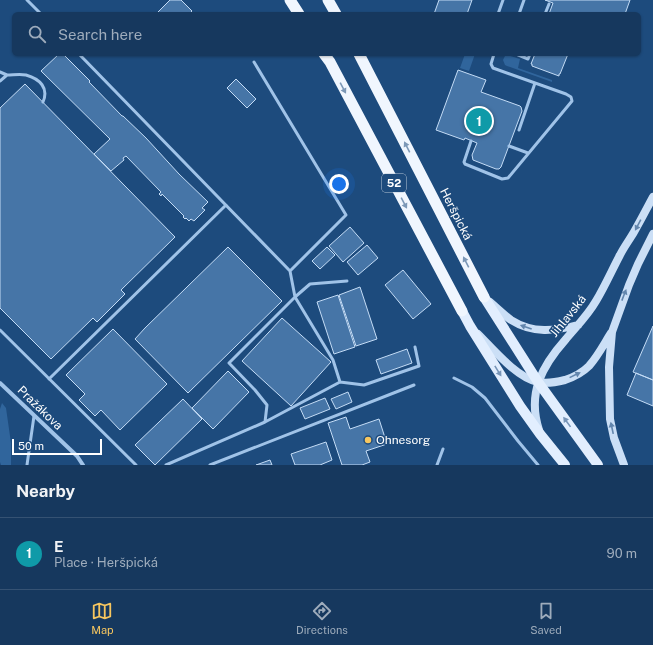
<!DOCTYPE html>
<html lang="en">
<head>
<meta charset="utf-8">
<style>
  body { margin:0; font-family:"Public Sans",sans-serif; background:#234367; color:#f1f3f6 }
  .scale { position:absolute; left:12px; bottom:10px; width:90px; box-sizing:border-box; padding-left:4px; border:2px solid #fff; border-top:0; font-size:11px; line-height:14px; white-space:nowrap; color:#fff; -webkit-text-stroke:3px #1d4b7d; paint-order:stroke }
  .you { position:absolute; left:339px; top:184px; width:14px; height:14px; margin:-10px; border:3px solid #fff; border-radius:50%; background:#1a73e8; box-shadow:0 0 0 6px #1a73e833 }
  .badge { display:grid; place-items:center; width:26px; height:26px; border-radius:50%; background:#f7c65f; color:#fff; font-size:13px; font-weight:700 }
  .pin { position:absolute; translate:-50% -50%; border:2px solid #fff; box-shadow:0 1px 4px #0006 }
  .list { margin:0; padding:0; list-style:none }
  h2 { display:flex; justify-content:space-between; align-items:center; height:52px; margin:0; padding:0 16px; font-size:17px }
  h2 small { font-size:13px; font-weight:400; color:#9eacbc }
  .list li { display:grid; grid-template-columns:26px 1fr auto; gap:12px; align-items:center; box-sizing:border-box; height:72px; padding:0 16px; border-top:1px solid #355273 }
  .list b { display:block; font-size:15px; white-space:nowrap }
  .list p { margin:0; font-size:13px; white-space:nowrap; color:#9eacbc }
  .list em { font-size:13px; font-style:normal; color:#9eacbc }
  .icon { flex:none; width:22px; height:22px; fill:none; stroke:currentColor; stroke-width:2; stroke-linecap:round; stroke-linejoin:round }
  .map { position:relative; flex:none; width:653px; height:465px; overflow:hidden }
  .search { position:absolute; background:#16385e; box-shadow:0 1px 3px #0004; left:12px; right:12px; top:12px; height:44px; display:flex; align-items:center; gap:10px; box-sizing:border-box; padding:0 14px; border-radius:6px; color:#9eacbc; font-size:15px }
  .sheet { height:124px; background:#16385e }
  nav { display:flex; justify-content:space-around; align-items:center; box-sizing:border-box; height:56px; border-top:1px solid #355273; background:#16385e; font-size:11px; color:#9eacbc }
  nav a { display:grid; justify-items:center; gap:2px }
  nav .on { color:#f7c65f }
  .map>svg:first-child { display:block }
  .green { fill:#30659c }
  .building { fill:#4675a7; stroke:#c4dcf6 }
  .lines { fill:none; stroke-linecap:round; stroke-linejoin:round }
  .service { stroke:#a0c3e8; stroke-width:3 }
  .minor { stroke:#a0c3e8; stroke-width:4 }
  .secondary { stroke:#cbdff6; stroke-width:8 }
  .primary { stroke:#e2eefe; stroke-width:10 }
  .trunk { stroke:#f0f6fe; stroke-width:11 }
  .oneway { fill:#7c98b7 }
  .oneway2 { fill:#6386ad }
  .oneway3 { fill:#7694b7 }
  .poi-dot { fill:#f7c65f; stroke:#1d4b7d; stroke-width:1.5 }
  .labels { text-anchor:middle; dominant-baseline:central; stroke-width:3; stroke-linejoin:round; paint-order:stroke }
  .shield { fill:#1d4b7d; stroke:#bbc9d8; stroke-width:1 }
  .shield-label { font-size:11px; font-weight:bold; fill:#fff }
  .street-label { font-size:12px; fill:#fff; stroke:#1d4b7d }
  .poi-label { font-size:12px; fill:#fff; stroke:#1d4b7d; text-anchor:start }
</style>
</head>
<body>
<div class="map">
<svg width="653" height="465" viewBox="0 0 653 465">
  <rect width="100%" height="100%" fill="#1d4b7d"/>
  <path class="green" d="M465,54h10l-6,17 -9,-3z
    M507,55l13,4 -2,9 34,12v2l-45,-16 -2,-1 -2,-5 2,-4z
    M2,403l4,5 5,35v22h-10l-1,-3v-53z"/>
  <path class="building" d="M170,0h11l11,11 -3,3h-31l-1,-1z
    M439,0h33l-5,14h-33z
    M545,0h85l-5,14h-39l-3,-1 -1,1h-33l4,-11z
    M59,54h4l27,27 -1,1 33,34h1l23,22 33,36 29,28 -6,6 3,2 -11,11 -3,-2 -2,2 -3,-3 -1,1 -2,-2 1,-1 -22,-22 -1,2 -2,-2 2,-2 -35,-36 -3,2 1,2 -13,11 -17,-17 16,-15 -69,-68z
    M535,54h33l-8,20h-1v2l-27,-10v-2h-1z
    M458,70l28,10 -5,12 39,14 1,1 1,4 -21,56 -2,2h-3l-23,-9 -1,-5 5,-12 -12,-5 -1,2 -28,-10z
    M236,79l20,20 -9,9 -20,-20z
    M25,84l150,153 -54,53 4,4 -28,28 -4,-4 -42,41 -51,-51v-200z
    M350,227l14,16 -21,19 -14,-16z
    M367,245l11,13 -20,17 -11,-13z
    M228,247l54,54 -94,92 -53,-54 10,-11z
    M327,247l8,8 -15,14 -8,-8z
    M403,270l28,34 -18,15 -28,-34z
    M360,287l17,52 -21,7 -17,-51z
    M338,295l17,52 -21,7 -17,-52z
    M282,318l49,44 -40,44 -49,-45z
    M653,326v54l-20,-8z
    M113,329l54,55 -47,46 -19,-20 -6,6 -16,-16 6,-6 -19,-19z
    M407,349l5,14 -31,11 -5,-14z
    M228,371l21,21 -36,37 -21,-21z
    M636,373l17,7v26l-26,-11z
    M348,392l4,10 -16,7 -5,-10z
    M325,398l5,11 -25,10 -5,-11z
    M183,399l19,20 -47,46 -20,-20z
    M346,417l4,12 29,-10 8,25 -21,7 4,11 -8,3h-20l-14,-42z
    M326,442l6,18 -12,5h-25l-4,-11z
    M270,460l2,5h-16z"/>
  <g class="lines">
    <path class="service" d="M27,0l14,14
      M498,14l5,-14
      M519,14l5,-14
      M545,14l4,-10
      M79,54l211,217 5,26 38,63 7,22
      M516,54l12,5 2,-5
      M254,62l92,153 -56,56
      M0,72l7,3
      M0,81l7,-6c6,0 13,-1 19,0 14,4 23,13 17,27
      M519,130l16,-47
      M471,141l-7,21 1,2 37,15 6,-1 64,-77 -1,-4 -5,-3 -73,-26 -2,-4 3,-10
      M509,146l19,7
      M0,330l136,135
      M454,378l18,9 13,11 33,43 20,24
      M49,379l177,-174
      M265,422l2,-17 -12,-15 -26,-27 66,-66 15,-13 37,-3
      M27,465l7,-49
      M166,465l99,-43 75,-40 24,3 55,-19 -4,-19
      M210,465l204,-80
      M437,465l6,-16"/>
    <path class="minor" d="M0,383l77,73 6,9"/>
    <path class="secondary" d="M490,302c7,6 14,13 21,18 22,14 44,11 67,5
      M478,334c15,15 39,44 60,48 8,2 19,0 27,-2 9,-3 17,-7 24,-14 9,-10 15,-22 22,-33
      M539,430c-12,-37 3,-64 27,-91 10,-12 22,-24 30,-38 9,-15 16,-31 24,-46 4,-8 10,-16 14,-23 7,-12 13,-24 19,-35
      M624,465l-10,-27 -4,-19 -1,-52 3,-35 17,-47 9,-21 15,-30"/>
    <path class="primary" d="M484,297l54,85 60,83
      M462,311l8,15 50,80 20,28 25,31"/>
    <path class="trunk" d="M290,0l9,14
      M328,0l8,14
      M324,54l6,8 132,249
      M359,54l125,243"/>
  </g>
  <defs><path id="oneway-solid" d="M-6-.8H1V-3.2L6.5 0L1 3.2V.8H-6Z"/></defs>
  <g class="oneway">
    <use href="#oneway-solid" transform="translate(343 88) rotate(62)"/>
    <use href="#oneway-solid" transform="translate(407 147) rotate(-117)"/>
    <use href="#oneway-solid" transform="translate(404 203) rotate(62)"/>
    <use href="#oneway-solid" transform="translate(466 262) rotate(-117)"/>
  </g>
  <g class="oneway2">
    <use href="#oneway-solid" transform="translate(638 225) rotate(118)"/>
    <use href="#oneway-solid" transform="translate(624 295) rotate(-69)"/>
    <use href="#oneway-solid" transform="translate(526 327) rotate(-161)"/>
    <use href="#oneway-solid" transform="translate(575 375) rotate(-26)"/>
    <use href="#oneway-solid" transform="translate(612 428) rotate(-102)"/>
  </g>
  <g class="oneway3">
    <use href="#oneway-solid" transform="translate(498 371) rotate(58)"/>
    <use href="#oneway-solid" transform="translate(567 422) rotate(-126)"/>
  </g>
  <circle class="poi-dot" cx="368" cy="440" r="4"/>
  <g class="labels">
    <rect class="shield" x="382" y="174" width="24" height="18" rx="3"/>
    <g class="shield-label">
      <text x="394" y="183">52</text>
    </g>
    <g class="street-label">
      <text transform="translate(456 214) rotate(63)">Heršpická</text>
      <text transform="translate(568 316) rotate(-51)">Jihlavská</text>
      <text transform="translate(40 408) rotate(44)">Pražákova</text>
    </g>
    <g class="poi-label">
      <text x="376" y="440">Ohnesorg</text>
    </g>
  </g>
</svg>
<div class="scale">50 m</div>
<div class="you"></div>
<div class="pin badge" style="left:479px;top:121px;background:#0f9aa8">1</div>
<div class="search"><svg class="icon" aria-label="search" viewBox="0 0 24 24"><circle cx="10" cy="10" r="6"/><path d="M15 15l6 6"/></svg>Search here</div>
</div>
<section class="sheet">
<h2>Nearby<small></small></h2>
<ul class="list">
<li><span class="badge" style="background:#0f9aa8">1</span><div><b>E</b><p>Place · Heršpická</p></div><em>90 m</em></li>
</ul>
</section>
<nav>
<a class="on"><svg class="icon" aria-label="map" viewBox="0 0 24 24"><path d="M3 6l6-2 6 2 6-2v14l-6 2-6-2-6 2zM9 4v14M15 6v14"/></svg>Map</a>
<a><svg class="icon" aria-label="directions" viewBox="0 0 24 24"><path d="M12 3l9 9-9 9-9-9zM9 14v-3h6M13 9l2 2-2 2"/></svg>Directions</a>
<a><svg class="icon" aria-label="saved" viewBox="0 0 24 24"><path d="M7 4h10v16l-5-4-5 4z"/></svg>Saved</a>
</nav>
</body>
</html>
